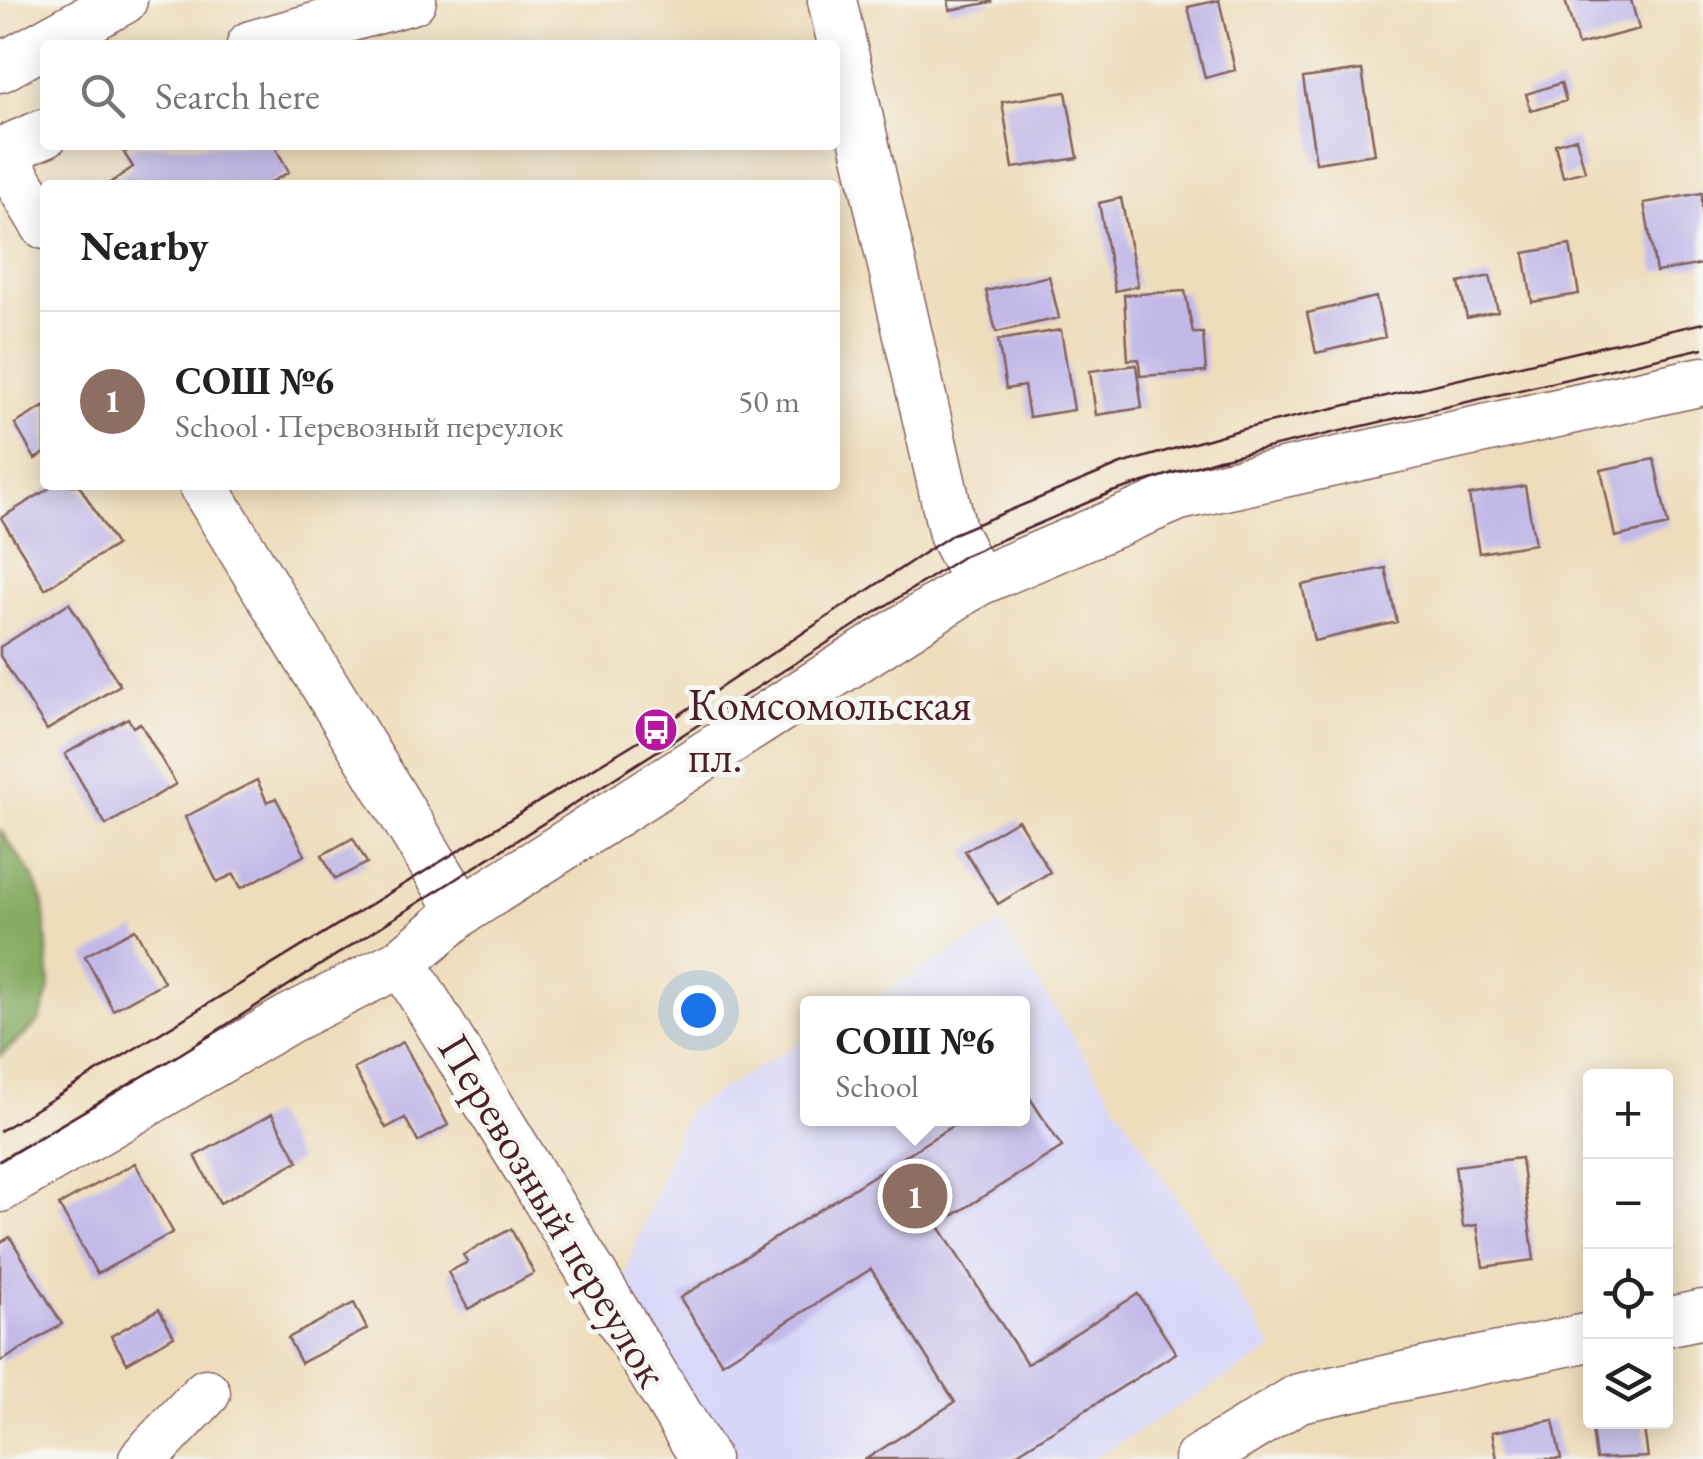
<!DOCTYPE html>
<html lang="en">
<head>
<meta charset="utf-8">
<style>
  body { margin:0; font-family:"EB Garamond",serif; background:#f6f6f6; color:#222 }
  .controls { position:absolute; right:30px; bottom:30px; display:grid; overflow:hidden; border-radius:10px; box-shadow:0 5px 25px #0003 }
  .controls button { width:90px; height:90px; display:grid; place-items:center; padding:0; border:0; border-bottom:2px solid #e0e0e0; background:#fff; color:#222; font:50px sans-serif }
  .you { position:absolute; left:698px; top:1010px; width:35px; height:35px; margin:-25px; border:8px solid #fff; border-radius:50%; background:#1a73e8; box-shadow:0 0 0 15px #1a73e833 }
  .badge { display:grid; place-items:center; width:65px; height:65px; border-radius:50%; background:#ea580c; color:#fff; font-size:32px; font-weight:700 }
  .pin { position:absolute; translate:-50% -50%; border:5px solid #fff; box-shadow:0 2px 10px #0006 }
  .popup { position:absolute; left:800px; top:996px; width:230px; height:130px; box-sizing:border-box; display:grid; place-content:center; border-radius:10px; background:#fff; filter:drop-shadow(0 2px 8px #0005); font-size:32px; white-space:nowrap; color:#767676 }
  .popup b { font-size:38px; color:#222 }
  .popup::after { content:''; position:absolute; left:50%; top:100%; margin-left:-20px; border:20px solid transparent; border-top-color:#fff }
  .list { margin:0; padding:0; list-style:none }
  h2 { display:flex; justify-content:space-between; align-items:center; height:130px; margin:0; padding:0 40px; font-size:42px }
  h2 small { font-size:32px; font-weight:400; color:#767676 }
  .list li { display:grid; grid-template-columns:65px 1fr auto; gap:30px; align-items:center; box-sizing:border-box; height:180px; padding:0 40px; border-top:2px solid #e0e0e0 }
  .list b { display:block; font-size:38px; white-space:nowrap }
  .list p { margin:0; font-size:32px; white-space:nowrap; color:#767676 }
  .list em { font-size:32px; font-style:normal; color:#767676 }
  .icon { flex:none; width:55px; height:55px; fill:none; stroke:currentColor; stroke-width:2; stroke-linecap:round; stroke-linejoin:round }
  .map { position:relative; flex:none; width:1703px; height:1459px; overflow:hidden }
  .search { position:absolute; background:#fff; box-shadow:0 5px 25px #0003; left:40px; top:40px; width:800px; height:110px; display:flex; align-items:center; gap:25px; box-sizing:border-box; padding:0 35px; border-radius:10px; color:#767676; font-size:38px }
  .panel { position:absolute; background:#fff; box-shadow:0 5px 25px #0003; left:40px; top:180px; width:800px; height:310px; border-radius:10px }
  .map>svg:first-child { display:block }
  .built { fill:#d8d7f8 }
  .forest { fill:#85ac62; stroke:#686646; stroke-width:2.5 }
  .building { fill:#c2b9e8 }
  .lines { fill:none; stroke-linecap:round; stroke-linejoin:round }
  .minor-casing { stroke:#83625d; stroke-width:51 }
  .minor { stroke:#fff; stroke-width:48 }
  .tram { stroke:#4a1f2b; stroke-width:2.5 }
  .labels { text-anchor:middle; dominant-baseline:central; stroke-width:10; stroke-linejoin:round; paint-order:stroke }
  .poi-label { font-size:45px; fill:#4a1f2b; stroke:#f6f6f2; text-anchor:start }
  .street-label { font-size:45px; fill:#4a1f2b; stroke:#f6f6f2 }
</style>
</head>
<body>
<div class="map">
<svg width="1703" height="1459" viewBox="0 0 1703 1459">
  <rect width="100%" height="100%" fill="#f6f6f2"/>
  <filter id="ink" filterUnits="userSpaceOnUse"><feTurbulence type="fractalNoise" baseFrequency=".01" numOctaves="2"/><feDisplacementMap in="SourceGraphic" scale="20" xChannelSelector="R" yChannelSelector="G"/><feConvolveMatrix kernelMatrix="1 2 1 2 8 2 1 2 1" color-interpolation-filters="sRGB"/></filter>
  <filter id="wash" filterUnits="userSpaceOnUse"><feTurbulence type="fractalNoise" baseFrequency=".0048" numOctaves="4" result="noise"/><feDisplacementMap in="SourceGraphic" scale="40" xChannelSelector="R" yChannelSelector="G"/><feGaussianBlur stdDeviation="2.25" result="paint"/><feColorMatrix in="noise" values="0 0 0 0 0 0 0 0 0 0 0 0 0 0 0 0 0 1.4 0 .05"/><feComposite in="paint" operator="in"/></filter>
  <g filter="url(#wash)">
    <rect width="100%" height="100%" fill="#edb"/>
    <path class="built" d="M1000,924l274,425 -182,110h-363l-108,-176 66,-173 120,-72 1,80h214v-114l-156,-1z"/>
    <path class="forest" d="M0,830l33,46 11,28 6,85 -11,33 -39,34z"/>
    <g id="blocks">
      <path class="building" d="M948,0h43l1,2 -42,8z
        M1219,0l16,70 -30,8 -17,-71z
        M1565,0h66l8,29 -61,16z
        M1362,70l13,84 -59,9 -13,-85z
        M1561,83l5,18 -35,10 -5,-17z
        M1066,92l12,66 -65,10 -11,-66z
        M1576,138l9,33 -22,6 -8,-33z
        M138,145h136l15,27 -23,13h-159l26,-18 -9,-14z
        M1702,193l1,71 -47,8 -12,-69z
        M1121,198l17,88 -23,5 -16,-88z
        M1570,245l9,49 -47,8 -8,-49z
        M1049,276l10,42 -63,14 -10,-41z
        M1490,276l8,35 -31,7 -8,-35z
        M1185,291l8,42h10l3,39 -66,4 -1,-17 -11,1 -4,-65z
        M1376,297l9,40 -69,16 -9,-40z
        M1061,330l13,80 -45,7 -5,-31 -18,3 -8,-49z
        M1136,365l6,43 -46,7 -6,-44z
        M45,406v47l-10,6 -20,-35z
        M1654,459l14,66 -53,12 -14,-67z
        M55,485h24l37,60 -71,44 -44,-71z
        M1525,486l10,58 -56,9 -10,-58z
        M1385,568l12,54 -83,19 -12,-56z
        M69,603l51,82 -73,45 -47,-74v-9z
        M128,718l5,9 7,-4 36,61 -70,41 -41,-71z
        M257,780l10,22 9,-4 29,57 -64,33 -7,-14 -17,8 -32,-65z
        M1018,820l32,52 -52,32 -33,-53z
        M353,838l14,25 -32,16 -13,-24z
        M135,929l29,53 -51,28 -28,-54z
        M403,1042l45,83 -30,17 -13,-24 -19,10 -32,-59z
        M1022,1086l40,61 -124,78 89,139 111,-70 38,59 -168,106h-142l89,-57 -84,-133 -149,94 -42,-65 285,-180h57z
        M272,1114l26,47 -78,42 -25,-47z
        M1521,1158l13,102 -51,7 -6,-42 -14,2 -8,-61z
        M135,1163l38,69 -76,42 -38,-69z
        M511,1229l23,44 -66,36 -20,-37 20,-10 -5,-7z
        M10,1237l52,87 -62,38v-119z
        M354,1303l13,26 -66,34 -13,-25z
        M159,1309l15,27 -47,27 -16,-27z
        M1553,1420l8,39h-64l-5,-27z
        M1591,1422h52l5,35 -52,2z"/>
    </g>
  </g>
  <g filter="url(#ink)">
    <use href="#blocks" fill-opacity="0" stroke="#83625d" stroke-width="2.5"/>
    <g class="lines">
      <defs>
        <path id="minor" d="M832,0l121,534 24,48
          M251,45l161,-45
          M0,68l123,-68
          M0,151l45,74
          M0,152l45,-19
          M203,485l259,426
          M402,962l303,497
          M0,1188l289,-169 113,-57 60,-51 515,-329 202,-86 524,-115
          M1666,1322l37,-8
          M143,1459l63,-66
          M1199,1459l100,-61 291,-61"/>
      </defs>
      <use href="#minor" class="minor-casing"/>
      <use href="#minor" class="minor"/>
      <path class="tram" d="M0,1131l656,-401 297,-196 168,-70 122,-35 460,-106
        M0,1161l182,-108 782,-497 148,-64 107,-33 484,-111"/>
    </g>
  </g>
  <defs>
    <symbol id="bus-disc" viewBox="-11 -11 22 22"><circle r="9.5" fill="#b5179e" stroke="#f6f6f2"/><path d="M-5-6H5V4H4V6H2V4H-2V6H-4V4H-5ZM-3.5-4V0h7V-4ZM-3.5 1.2v1.5H-2V1.2ZM2 1.2v1.5H3.5V1.2Z" fill="#fff"/></symbol>
  </defs>
  <g fill-rule="evenodd">
    <use href="#bus-disc" x="631" y="705" width="50" height="50"/>
  </g>
  <g class="labels">
    <g class="poi-label">
      <text x="688" y="704">Комсомольская<tspan x="688" dy="52">пл.</tspan></text>
    </g>
    <g class="street-label">
      <text transform="translate(554 1210) rotate(59)">Перевозный переулок</text>
    </g>
  </g>
</svg>
<div class="controls">
<button>+</button>
<button>−</button>
<button><svg class="icon" aria-label="locate" viewBox="0 0 24 24"><circle cx="12" cy="12" r="6"/><path d="M12 2v4M12 18v4M2 12h4M18 12h4"/></svg></button>
<button><svg class="icon" aria-label="layers" viewBox="0 0 24 24"><path d="M12 4l9 5-9 5-9-5zM3 14l9 5 9-5"/></svg></button>
</div>
<div class="you"></div>
<div class="pin badge" style="left:915px;top:1196px;background:#8d6e63">1</div>
<div class="popup"><b>СОШ №6</b>School</div>
<div class="search"><svg class="icon" aria-label="search" viewBox="0 0 24 24"><circle cx="10" cy="10" r="6"/><path d="M15 15l6 6"/></svg>Search here</div>
<section class="panel">
<h2>Nearby<small></small></h2>
<ul class="list">
<li><span class="badge" style="background:#8d6e63">1</span><div><b>СОШ №6</b><p>School · Перевозный переулок</p></div><em>50 m</em></li>
</ul>
</section>
</div>
</body>
</html>
